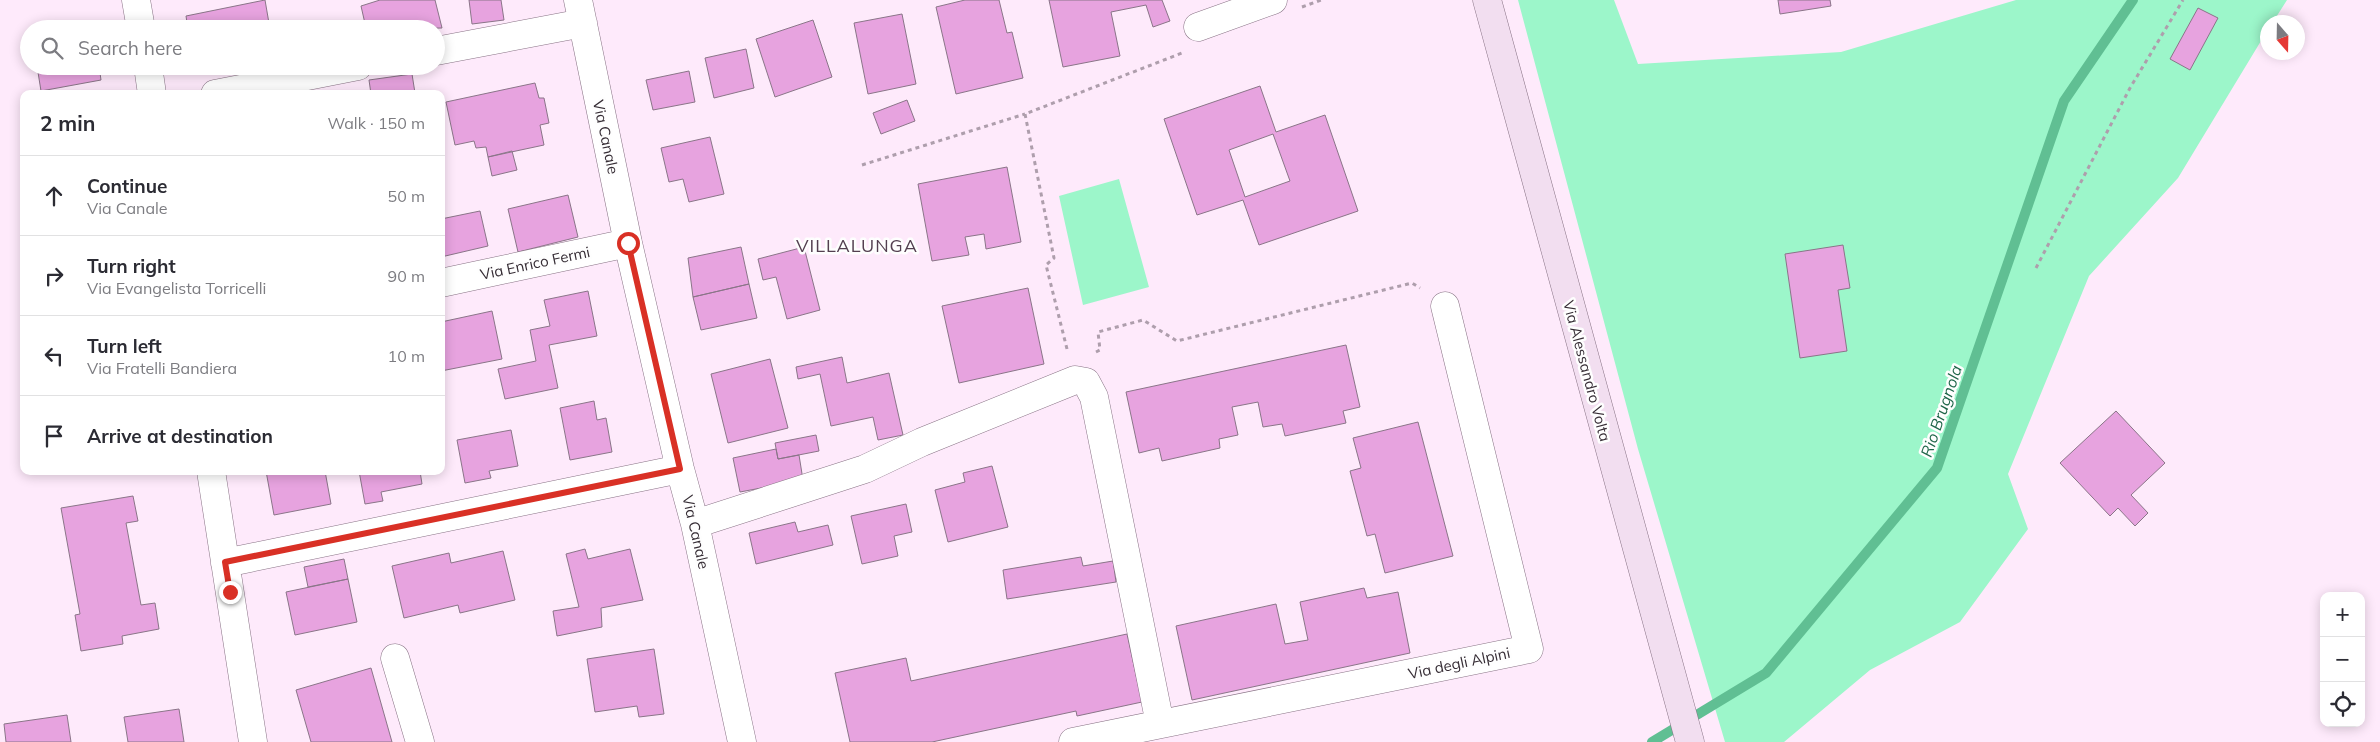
<!DOCTYPE html>
<html lang="en">
<head>
<meta charset="utf-8">
<style>
  body { margin:0; font-family:Mulish,sans-serif; background:#f7f7f7; color:#2b2b33 }
  .controls { position:absolute; right:15px; bottom:15px; display:grid; overflow:hidden; border-radius:10px; box-shadow:0 2px 12px #0003 }
  .controls button { width:45px; height:45px; display:grid; place-items:center; padding:0; border:0; border-bottom:1px solid #e1e1e2; background:#fff; color:#2b2b33; font:25px sans-serif }
  .compass { position:absolute; left:2260px; top:15px; width:45px; height:45px; border-radius:50%; background:#fff; box-shadow:0 2px 12px #0003; rotate:160deg }
  .stop { position:absolute; width:15px; height:15px; margin:-11px; border:4px solid #d93025; border-radius:50%; background:#fff }
  .stop.end { background:#d93025; border-color:#fff; box-shadow:0 1px 5px #0008 }
  .list { margin:0; padding:0; list-style:none }
  h2 { display:flex; justify-content:space-between; align-items:center; height:65px; margin:0; padding:0 20px; font-size:21px }
  h2 small { font-size:16px; font-weight:400; color:#7c7c81 }
  .list li { display:grid; grid-template-columns:32px 1fr auto; gap:15px; align-items:center; box-sizing:border-box; height:80px; padding:0 20px; border-top:1px solid #e1e1e2 }
  .list b { display:block; font-size:19px; white-space:nowrap }
  .list p { margin:0; font-size:16px; white-space:nowrap; color:#7c7c81 }
  .list em { font-size:16px; font-style:normal; color:#7c7c81 }
  .icon { flex:none; width:28px; height:28px; fill:none; stroke:currentColor; stroke-width:2; stroke-linecap:round; stroke-linejoin:round }
  .map { position:relative; flex:none; width:2380px; height:742px; overflow:hidden }
  .search { position:absolute; background:#fff; box-shadow:0 2px 12px #0003; left:20px; top:20px; width:425px; height:55px; display:flex; align-items:center; gap:12px; box-sizing:border-box; padding:0 18px; border-radius:28px; color:#7c7c81; font-size:19px }
  .panel { position:absolute; background:#fff; box-shadow:0 2px 12px #0003; left:20px; top:90px; width:425px; height:385px; border-radius:10px }
  .map>svg:first-child { display:block }
  .green { fill:#9cf6ca }
  .lines { fill:none; stroke-linecap:round; stroke-linejoin:round }
  .stream { stroke:#60bf93; stroke-width:10 }
  .building { fill:#e7a3df; stroke:#8a7588; fill-rule:evenodd }
  .street-casing { stroke:#887385; stroke-width:29 }
  .secondary-casing { stroke:#887385; stroke-width:29 }
  .path { stroke:#ae9eac; stroke-width:3; stroke-dasharray:4 4; stroke-linecap:butt }
  .street { stroke:#fff; stroke-width:28 }
  .secondary { stroke:#f2def0; stroke-width:28 }
  .route { stroke:#d93025; stroke-width:6 }
  .labels { text-anchor:middle; dominant-baseline:central; stroke-width:5; stroke-linejoin:round; paint-order:stroke }
  .street-label { font-size:15px; fill:#362d35; stroke:#fefefe }
  .water-label { font-size:16px; font-style:italic; fill:#1f6649; stroke:#fefefe }
  .quarter-label { font-size:18px; letter-spacing:1px; fill:#533f50; stroke:#fefefe }
</style>
</head>
<body>
<div class="map">
<svg width="2380" height="742" viewBox="0 0 2380 742">
  <rect width="100%" height="100%" fill="#feeafb"/>
  <path class="green" d="M1518,0h96l24,64 203,-12 175,-52h271l-14,22h-5l-1,9 -89,147 -89,98 -81,198 20,55 -68,93 -90,48 -86,72h-59l-87,-293z
    M1119,179l30,108 -66,18 -24,-109z"/>
  <g class="lines">
    <path class="stream" d="M1652,742l114,-69 171,-205 127,-367 69,-101"/>
  </g>
  <path class="building" d="M265,0l5,29h-82l-2,-13z
    M380,0h55l7,28 -59,1 -1,-5 -16,4 -5,-22z
    M469,0h32l3,20 -32,4z
    M965,0h34l8,33 5,-1 11,46 -67,16 -20,-87z
    M1049,0h113l8,21 -17,6 -7,-22 -35,7 9,44 -57,11z
    M1778,0h52l1,6 -51,8z
    M2198,8l20,10 -28,52 -20,-11z
    M902,14l14,70 -48,10 -14,-71z
    M813,20l19,57 -57,20 -19,-58z
    M91,24l1,5h-32z
    M746,49l8,39 -40,10 -9,-40z
    M37,66h62l2,14 -60,11z
    M689,71l6,31 -42,8 -7,-30z
    M412,74l3,19 -44,1 -2,-14z
    M535,83l4,15h5l5,25 -9,2 4,20 -56,12 -2,-10 -10,1 -2,-7 -19,4 -9,-43z
    M1260,86l16,46 49,-17 33,96 -99,34 -16,-45 -46,15 -33,-96zM1273,134l17,47 -45,16 -16,-47z
    M907,100l8,21 -34,13 -8,-21z
    M710,137l14,57 -35,8 -6,-23 -14,3 -8,-34z
    M512,151l5,19 -25,6 -4,-19z
    M1007,167l14,75 -35,7 -2,-15 -19,3 4,18 -37,6 -14,-77z
    M568,195l10,42 -60,15 -10,-43z
    M480,211l8,35 -47,11v-26h3l-3,-12z
    M1843,245l7,43 -12,2 9,61 -47,7 -15,-104z
    M741,247l8,37 -56,13 -5,-39z
    M804,247l16,63 -33,9 -11,-42 -13,3 -5,-21z
    M749,284l8,34 -56,12 -8,-33z
    M1028,288l16,76 -85,19 -17,-77z
    M588,291l9,45 -48,9 9,43 -53,11 -7,-30 38,-8 -6,-31 20,-4 -6,-26z
    M492,311l10,48 -61,12v-49z
    M1346,345l14,62 -17,4 3,12 -61,13 -3,-12 -19,3 -5,-25 -26,5 6,28 -19,4 1,9 -58,13 -3,-13 -20,5 -13,-61z
    M842,357l5,26 42,-10 14,62 -25,5 -5,-23 -42,9 -11,-52 -22,5 -2,-12z
    M770,359l18,69 -60,15 -17,-69z
    M594,401l3,19 9,-2 6,34 -42,8 -10,-52z
    M2116,411l49,52 -34,32 17,18 -13,13 -17,-18 -8,8 -50,-53z
    M1418,422l35,134 -68,17 -10,-39 -8,2 -17,-65 11,-3 -8,-30z
    M511,430l7,36 -29,5 2,7 -26,5 -8,-43z
    M816,435l3,16 -41,8 -3,-16z
    M776,449l2,10 21,-4 4,25 -63,12 -7,-34z
    M992,466l16,61 -60,15 -13,-52 30,-8 -2,-9z
    M266,471h59l6,33 -57,11z
    M359,471h61l2,13 -41,8 2,9 -18,3z
    M133,496l5,25 -12,2 15,82 14,-2 4,26 -37,7 1,8 -42,7 -6,-36 5,-1 -19,-106z
    M906,504l6,28 -18,4 4,20 -36,8 -11,-48z
    M795,522l3,10 30,-7 5,20 -77,19 -7,-31z
    M585,549l3,10 42,-10 13,51 -42,8 1,19 -45,9 -4,-25 26,-4 -13,-53z
    M503,551l12,49 -55,13 -2,-8 -54,13 -12,-52 57,-13 2,10z
    M1081,557l2,9 30,-5 3,21 -109,17 -4,-29z
    M344,559l4,20 -40,8 -4,-20z
    M348,579l9,43 -62,13 -9,-43z
    M1364,588l3,10 31,-6 12,61 -218,47 -16,-74 100,-22 9,40 23,-4 -8,-38z
    M1127,634l15,68 -65,14 -1,-5 -144,31h-82l-15,-69 71,-15 5,23z
    M654,649l10,65 -25,3 -2,-11 -42,6 -8,-53z
    M371,668l21,74h-81l-15,-52z
    M179,709l5,33h-56l-4,-25z
    M67,715l4,27h-65l-2,-18z"/>
  <g class="lines">
    <defs>
      <path id="street" d="M136,0l5,29
        M578,0l50,243 52,226 15,55 47,218
        M1198,27l75,-27
        M436,51l147,-28
        M148,66l4,28
        M215,94l143,-28
        M441,283l187,-40
        M211,471l42,271
        M695,524l170,-55 57,-27 153,-62 11,2 8,15 66,327
        M225,563l455,-94
        M395,658l25,84
        M1073,742l456,-93 -84,-343"/>
      <path id="secondary" d="M1487,0l203,742"/>
    </defs>
    <use href="#street" class="street-casing"/>
    <use href="#secondary" class="secondary-casing"/>
    <path class="path" d="M1302,7l19,-7
      M862,165l163,-51
      M2036,268l94,-180 53,-88
      M1067,349l-21,-84 8,-7 -29,-144 157,-61
      M1096,352l4,-2 -2,-18 45,-12 34,21 235,-58 8,5"/>
    <use href="#street" class="street"/>
    <use href="#secondary" class="secondary"/>
  </g>
  <g class="lines">
    <path class="route" d="M230,592l-5,-30 455,-93 -52,-226"/>
  </g>
  <g class="labels">
    <g class="street-label">
      <text transform="translate(606 137) rotate(78)">Via Canale</text>
      <text transform="translate(535 263) rotate(-12)">Via Enrico Fermi</text>
      <text transform="translate(1587 371) rotate(75)">Via Alessandro Volta</text>
      <text transform="translate(696 532) rotate(77)">Via Canale</text>
      <text transform="translate(1459 663) rotate(-12)">Via degli Alpini</text>
    </g>
    <g class="water-label">
      <text transform="translate(1941 411) rotate(-71)">Rio Brugnola</text>
    </g>
    <g class="quarter-label">
      <text x="857" y="245">VILLALUNGA</text>
    </g>
  </g>
</svg>
<div class="controls">
<button>+</button>
<button>−</button>
<button><svg class="icon" aria-label="locate" viewBox="0 0 24 24"><circle cx="12" cy="12" r="6"/><path d="M12 2v4M12 18v4M2 12h4M18 12h4"/></svg></button>
</div>
<svg class="compass" viewBox="-18 -18 36 36"><path d="M0-13l5 13h-10z" fill="#e53935"/><path d="M0 13l5-13h-10z" fill="#7c7c81"/></svg>
<div class="stop" style="left:628px;top:243px"></div>
<div class="stop end" style="left:230px;top:592px"></div>
<div class="search"><svg class="icon" aria-label="search" viewBox="0 0 24 24"><circle cx="10" cy="10" r="6"/><path d="M15 15l6 6"/></svg>Search here</div>
<section class="panel">
<h2>2 min<small>Walk · 150 m</small></h2>
<ul class="list">
<li><svg class="icon" aria-label="ahead" viewBox="0 0 24 24"><path d="M12 20V5M6 11l6-6 6 6"/></svg><div><b>Continue</b><p>Via Canale</p></div><em>50 m</em></li>
<li><svg class="icon" aria-label="right" viewBox="0 0 24 24"><path d="M7 20v-9h11M14 6l5 5-5 5"/></svg><div><b>Turn right</b><p>Via Evangelista Torricelli</p></div><em>90 m</em></li>
<li><svg class="icon" aria-label="left" viewBox="0 0 24 24"><path d="M17 20v-9H6M10 6l-5 5 5 5"/></svg><div><b>Turn left</b><p>Via Fratelli Bandiera</p></div><em>10 m</em></li>
<li><svg class="icon" aria-label="arrive" viewBox="0 0 24 24"><path d="M6 21V4h12l-3 4 3 4H6"/></svg><div><b>Arrive at destination</b></div></li>
</ul>
</section>
</div>
</body>
</html>
